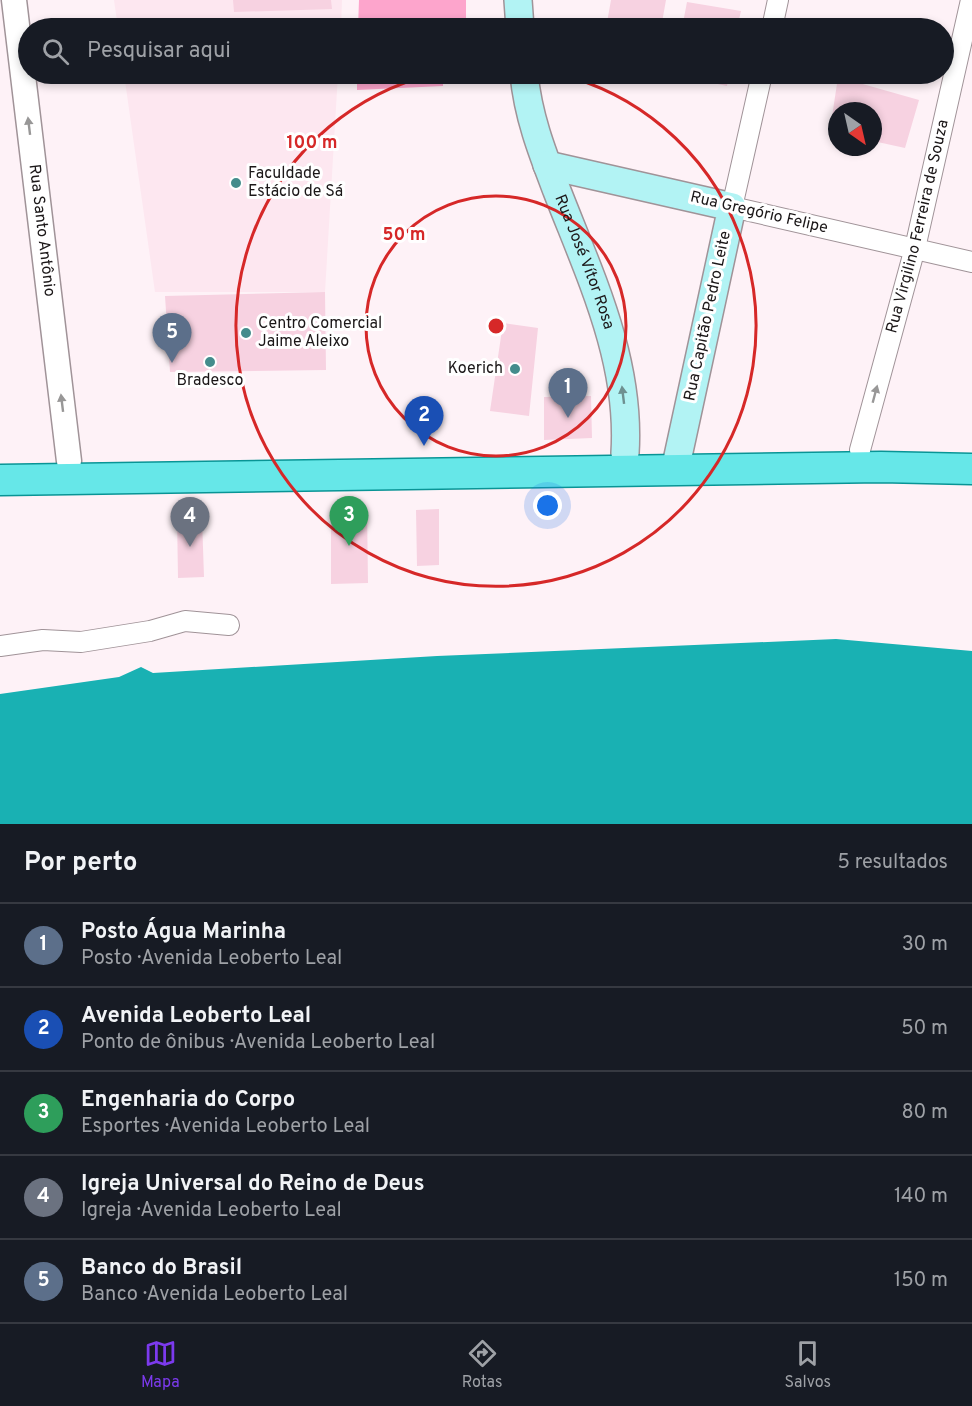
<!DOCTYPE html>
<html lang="pt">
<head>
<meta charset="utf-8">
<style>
  body { margin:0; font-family:Overpass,sans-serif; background:#20242c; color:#f1f3f6 }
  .compass { position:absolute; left:828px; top:102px; width:54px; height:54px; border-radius:50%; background:#171b24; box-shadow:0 3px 9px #0003; rotate:146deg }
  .you { position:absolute; left:548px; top:506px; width:21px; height:21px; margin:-15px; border:4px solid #fff; border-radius:50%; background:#1a73e8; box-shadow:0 0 0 9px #1a73e833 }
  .badge { display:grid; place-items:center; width:39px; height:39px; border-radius:50%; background:#7c3aed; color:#fff; font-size:20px; font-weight:700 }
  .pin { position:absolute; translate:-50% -50px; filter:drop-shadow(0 2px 3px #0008) }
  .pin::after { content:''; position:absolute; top:32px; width:21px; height:18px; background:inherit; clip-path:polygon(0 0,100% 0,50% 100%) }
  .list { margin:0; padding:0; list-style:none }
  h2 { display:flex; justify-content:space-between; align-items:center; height:78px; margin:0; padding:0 24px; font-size:26px }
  h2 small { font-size:20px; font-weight:400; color:#9ea1a6 }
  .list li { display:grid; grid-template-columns:39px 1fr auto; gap:18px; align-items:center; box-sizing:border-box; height:84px; padding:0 24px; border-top:2px solid #363941 }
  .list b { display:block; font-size:22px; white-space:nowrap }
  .list p { margin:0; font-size:20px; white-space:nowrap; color:#9ea1a6 }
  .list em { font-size:20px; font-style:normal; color:#9ea1a6 }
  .icon { flex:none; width:33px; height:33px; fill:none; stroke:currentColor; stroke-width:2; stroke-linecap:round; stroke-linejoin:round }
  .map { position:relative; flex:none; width:972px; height:824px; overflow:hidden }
  .search { position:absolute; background:#171b24; box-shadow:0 3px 9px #0003; left:18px; right:18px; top:18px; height:66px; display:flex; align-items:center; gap:15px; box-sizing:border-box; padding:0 21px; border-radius:33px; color:#9ea1a6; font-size:22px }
  .sheet { height:498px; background:#171b24 }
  nav { display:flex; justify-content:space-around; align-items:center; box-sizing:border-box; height:84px; border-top:2px solid #363941; background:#171b24; font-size:16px; color:#9ea1a6 }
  nav a { display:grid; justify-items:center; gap:3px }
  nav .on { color:#7c3aed }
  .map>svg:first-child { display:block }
  .built { fill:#fde7f0 }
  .forest { fill:#fda5cc }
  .water { fill:#19b1b3 }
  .building { fill:#f7d2e1 }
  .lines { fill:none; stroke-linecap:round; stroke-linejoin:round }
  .minor-casing { stroke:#a09398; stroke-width:22 }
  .tertiary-casing { stroke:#a09398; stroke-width:27 }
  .secondary-casing { stroke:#a09398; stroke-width:30 }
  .primary-casing { stroke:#099495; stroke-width:33 }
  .minor { stroke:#fff; stroke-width:20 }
  .tertiary { stroke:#fff; stroke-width:24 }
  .secondary { stroke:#b2f3f4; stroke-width:27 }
  .primary { stroke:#66e7e8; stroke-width:30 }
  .oneway { fill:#989797 }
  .oneway2 { fill:#6e9091 }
  .ring { fill:none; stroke:#d62828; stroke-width:3 }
  .poi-dot { fill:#448c8c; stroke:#fff; stroke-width:2 }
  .labels { text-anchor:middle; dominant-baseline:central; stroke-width:6; stroke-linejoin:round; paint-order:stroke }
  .poi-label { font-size:16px; fill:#1b1718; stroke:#fff; text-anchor:start }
  .street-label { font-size:16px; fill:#1b1718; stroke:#fff }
  .centre { fill:#d62828; stroke:#fff; stroke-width:3 }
  .ring-label { font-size:18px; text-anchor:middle; font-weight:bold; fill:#d62828; stroke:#fff; stroke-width:6; stroke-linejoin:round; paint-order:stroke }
</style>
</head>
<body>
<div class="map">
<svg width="972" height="824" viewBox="0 0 972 824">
  <rect width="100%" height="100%" fill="#fef2f7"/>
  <path class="built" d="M114,0h228l-1,28h-223z
    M124,74h214l-13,218h-170z"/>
  <path class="forest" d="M359,0h107v21l-6,7h-102z
    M357,74h86v12l-86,4z"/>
  <path class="water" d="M836,639l136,12v173h-972v-130l119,-17 22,-10 12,6 284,-17z"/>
  <path class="building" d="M233,0h98l1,9 -98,3z
    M611,0h55l-5,28h-55z
    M687,2l54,9 -4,17h-55z
    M236,74h95v5l-95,1z
    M671,74h58l-2,12z
    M838,77l81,23 -14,48 -32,-7v-30h-36v21l-7,-2z
    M325,292l1,78 -156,2 -5,-76z
    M503,323l35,5 -9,88 -39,-5z
    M591,396l1,42 -48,2v-43z
    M331,508h36l1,75 -37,1z
    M439,509v56l-22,1 -1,-56z
    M177,516l25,2 2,59 -26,1z"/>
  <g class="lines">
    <defs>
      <g id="minor">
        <path d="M772,28l6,-28"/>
        <path d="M762,74l-30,133 240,55"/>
        <path id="s1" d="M860,450l55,-202 56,-248"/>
        <path d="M0,646l43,-6 38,2 69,-11 35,-10 44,4"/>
      </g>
      <g id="tertiary">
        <path id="s2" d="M14,0l55,461"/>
      </g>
      <g id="secondary">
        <path d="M518,0l2,28"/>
        <path id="s3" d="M524,74c4,42 18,78 33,117 33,85 74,169 68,262"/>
        <path d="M547,165l185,42 -57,263"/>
      </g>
      <path id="primary" d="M0,480l881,-13 91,2"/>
    </defs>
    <use href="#minor" class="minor-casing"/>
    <use href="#tertiary" class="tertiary-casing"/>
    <use href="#secondary" class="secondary-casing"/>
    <use href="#primary" class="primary-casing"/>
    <use href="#minor" class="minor"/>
    <use href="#tertiary" class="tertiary"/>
    <use href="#secondary" class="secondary"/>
    <use href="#primary" class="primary"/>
  </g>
  <defs><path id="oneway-solid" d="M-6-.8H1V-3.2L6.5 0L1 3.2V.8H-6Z" transform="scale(1.5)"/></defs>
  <g class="oneway">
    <use href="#oneway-solid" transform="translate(29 126) rotate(-97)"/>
    <use href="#oneway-solid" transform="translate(875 394) rotate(-75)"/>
    <use href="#oneway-solid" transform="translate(62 403) rotate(-97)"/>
  </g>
  <use class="oneway2" href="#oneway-solid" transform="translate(623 395) rotate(-97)"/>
  <g class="ring">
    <circle cx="496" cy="326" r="130"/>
    <path d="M559 74A260 260 0 1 1 433 74"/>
  </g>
  <g class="poi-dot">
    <circle cx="236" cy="183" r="6"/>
    <circle cx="246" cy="333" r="6"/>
    <circle cx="210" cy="362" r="6"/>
    <circle cx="515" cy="369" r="6"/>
  </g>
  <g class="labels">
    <g class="poi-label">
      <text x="248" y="174">Faculdade<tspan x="248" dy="18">Estácio de Sá</tspan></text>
      <text x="258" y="324">Centro Comercial<tspan x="258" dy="18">Jaime Aleixo</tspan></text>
      <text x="503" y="369" text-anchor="end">Koerich</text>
      <text x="210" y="381" text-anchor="middle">Bradesco</text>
    </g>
    <g class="street-label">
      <text transform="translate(759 213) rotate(13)">Rua Gregório Felipe</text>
      <text stroke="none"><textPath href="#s1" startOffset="231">Rua Virgilino Ferreira de Souza</textPath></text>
      <text stroke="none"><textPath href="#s2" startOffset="232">Rua Santo Antônio</textPath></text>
      <text stroke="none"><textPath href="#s3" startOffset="198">Rua José Vítor Rosa</textPath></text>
      <text transform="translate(708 316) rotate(-78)">Rua Capitão Pedro Leite</text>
    </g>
  </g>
  <circle cx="496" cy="326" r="9" class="centre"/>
  <g class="ring-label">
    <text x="312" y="148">100 m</text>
    <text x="404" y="240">50 m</text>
  </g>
</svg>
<svg class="compass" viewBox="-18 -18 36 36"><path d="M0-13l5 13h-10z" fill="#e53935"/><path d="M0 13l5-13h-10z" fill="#9ea1a6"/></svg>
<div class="you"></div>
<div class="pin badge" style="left:568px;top:418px;background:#5c6f8a">1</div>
<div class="pin badge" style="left:424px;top:446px;background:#1a4fb4">2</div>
<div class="pin badge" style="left:349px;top:546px;background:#2e9e5b">3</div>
<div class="pin badge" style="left:190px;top:547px;background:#6b7280">4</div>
<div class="pin badge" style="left:172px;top:363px;background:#5c6f8a">5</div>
<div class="search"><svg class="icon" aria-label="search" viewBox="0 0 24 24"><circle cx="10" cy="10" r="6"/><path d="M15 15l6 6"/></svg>Pesquisar aqui</div>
</div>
<section class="sheet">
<h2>Por perto<small>5 resultados</small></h2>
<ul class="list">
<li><span class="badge" style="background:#5c6f8a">1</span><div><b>Posto Água Marinha</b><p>Posto · Avenida Leoberto Leal</p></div><em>30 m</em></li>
<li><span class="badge" style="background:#1a4fb4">2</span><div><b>Avenida Leoberto Leal</b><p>Ponto de ônibus · Avenida Leoberto Leal</p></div><em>50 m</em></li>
<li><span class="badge" style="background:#2e9e5b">3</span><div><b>Engenharia do Corpo</b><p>Esportes · Avenida Leoberto Leal</p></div><em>80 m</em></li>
<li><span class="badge" style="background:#6b7280">4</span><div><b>Igreja Universal do Reino de Deus</b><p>Igreja · Avenida Leoberto Leal</p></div><em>140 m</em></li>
<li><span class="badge" style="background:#5c6f8a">5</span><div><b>Banco do Brasil</b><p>Banco · Avenida Leoberto Leal</p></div><em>150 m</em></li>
</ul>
</section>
<nav>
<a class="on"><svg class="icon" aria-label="map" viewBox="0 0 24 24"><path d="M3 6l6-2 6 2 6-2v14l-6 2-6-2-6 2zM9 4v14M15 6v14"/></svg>Mapa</a>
<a><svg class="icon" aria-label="directions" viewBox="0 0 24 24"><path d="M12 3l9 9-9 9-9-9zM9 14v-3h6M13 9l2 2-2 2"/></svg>Rotas</a>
<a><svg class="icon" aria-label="saved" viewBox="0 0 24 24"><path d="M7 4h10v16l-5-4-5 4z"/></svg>Salvos</a>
</nav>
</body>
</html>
